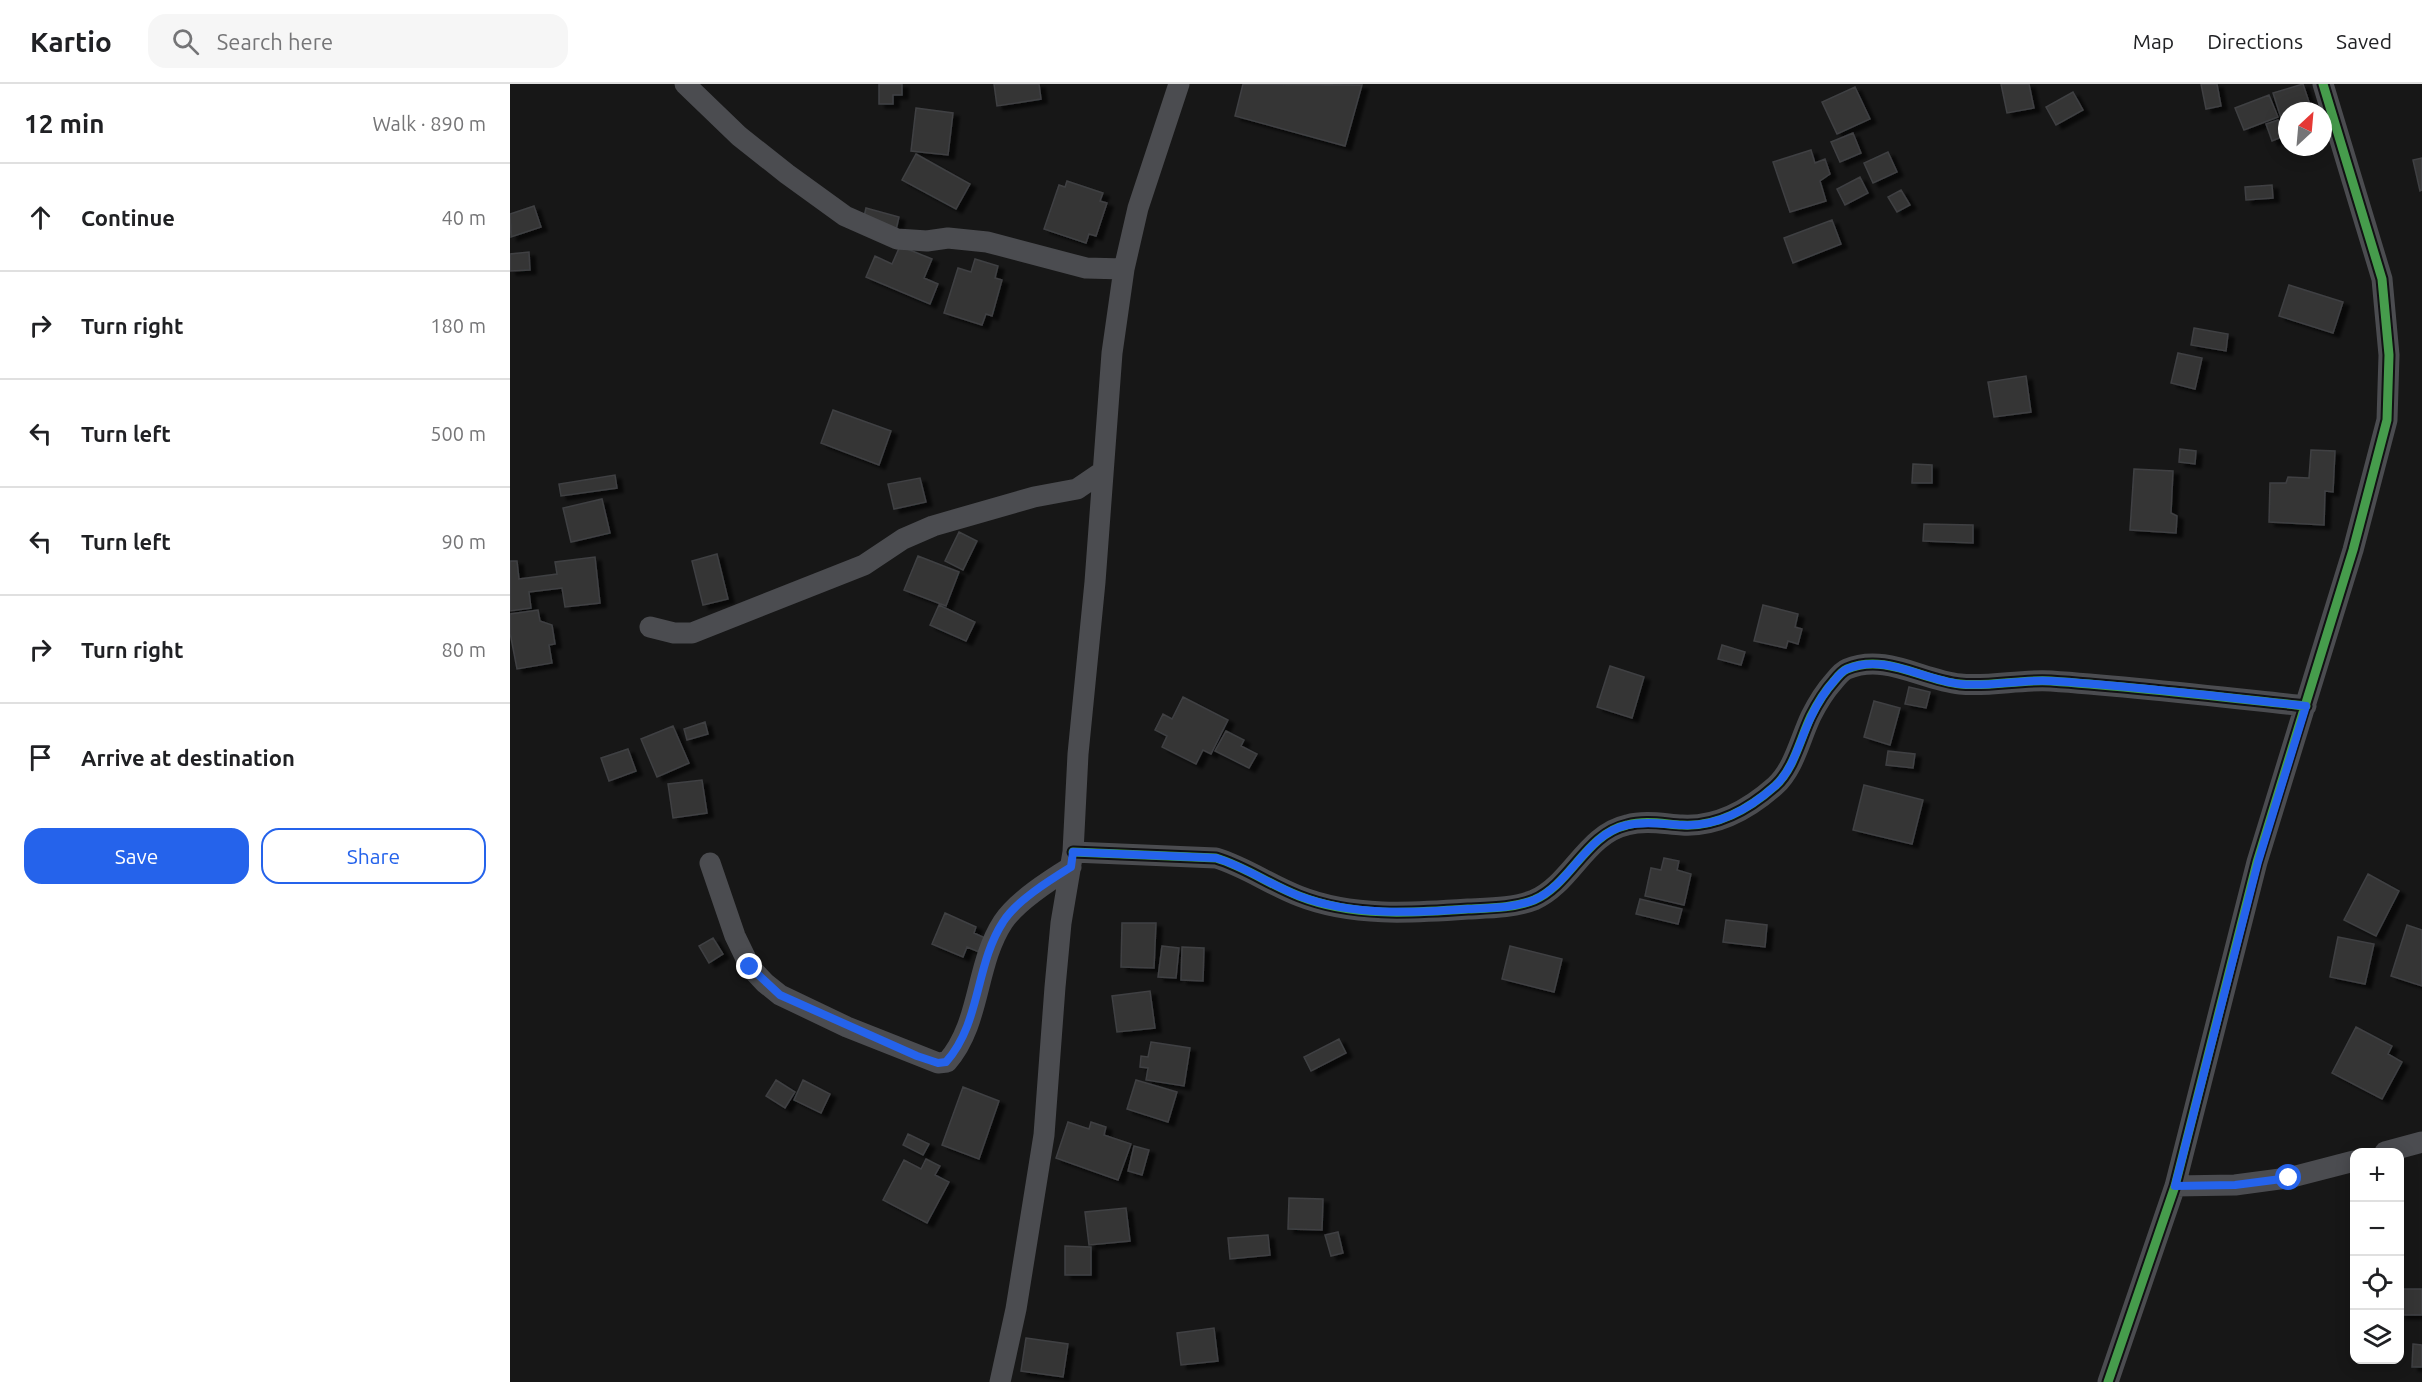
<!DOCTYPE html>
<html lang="en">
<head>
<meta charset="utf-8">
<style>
  body { margin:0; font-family:Ubuntu,sans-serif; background:#f6f6f6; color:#202124 }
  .controls { position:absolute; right:18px; bottom:18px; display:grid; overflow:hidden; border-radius:12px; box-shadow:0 3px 15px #0003 }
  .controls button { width:54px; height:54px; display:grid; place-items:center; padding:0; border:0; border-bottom:2px solid #e0e0e0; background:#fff; color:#202124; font:30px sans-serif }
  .compass { position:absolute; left:1768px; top:18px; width:54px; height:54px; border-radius:50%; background:#fff; box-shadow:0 3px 15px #0003; rotate:26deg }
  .stop { position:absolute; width:18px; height:18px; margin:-14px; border:4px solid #2563eb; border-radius:50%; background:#fff }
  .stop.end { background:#2563eb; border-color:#fff; box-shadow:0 2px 6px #0008 }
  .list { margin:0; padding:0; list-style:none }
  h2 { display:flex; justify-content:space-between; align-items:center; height:78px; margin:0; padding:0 24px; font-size:26px }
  h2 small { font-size:20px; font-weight:400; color:#757577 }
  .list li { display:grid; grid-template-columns:39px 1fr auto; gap:18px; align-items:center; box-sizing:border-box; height:108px; padding:0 24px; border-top:2px solid #e0e0e0 }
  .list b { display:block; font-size:22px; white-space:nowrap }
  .list em { font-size:20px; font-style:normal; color:#757577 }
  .actions { display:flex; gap:12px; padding:18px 24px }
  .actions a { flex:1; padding:14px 0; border:2px solid #2563eb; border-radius:18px; text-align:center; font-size:21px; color:#2563eb }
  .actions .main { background:#2563eb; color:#fff }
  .icon { flex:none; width:33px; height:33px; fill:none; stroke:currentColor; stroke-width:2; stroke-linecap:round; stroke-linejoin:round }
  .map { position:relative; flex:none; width:1912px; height:1298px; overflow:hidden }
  header { display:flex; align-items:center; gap:36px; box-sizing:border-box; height:84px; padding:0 30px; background:#fff; border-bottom:2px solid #e0e0e0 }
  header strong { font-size:28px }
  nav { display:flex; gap:33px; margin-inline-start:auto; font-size:21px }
  .search { width:420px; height:54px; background:#f6f6f6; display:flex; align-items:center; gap:15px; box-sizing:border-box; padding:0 21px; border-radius:18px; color:#757577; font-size:22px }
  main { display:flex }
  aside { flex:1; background:#fff }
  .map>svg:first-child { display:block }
  .building { fill:#353536; stroke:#3f4043; stroke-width:1.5; filter:url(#shadow) }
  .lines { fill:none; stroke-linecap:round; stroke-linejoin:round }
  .minor { stroke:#4b4c50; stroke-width:21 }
  .cycleway-casing { stroke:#111113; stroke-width:13 }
  .cycleway { stroke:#469c4c; stroke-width:9 }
  .route { stroke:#2563eb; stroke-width:8 }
</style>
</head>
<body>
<header>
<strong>Kartio</strong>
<div class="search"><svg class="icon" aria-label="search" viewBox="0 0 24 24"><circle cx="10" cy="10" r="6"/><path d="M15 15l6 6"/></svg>Search here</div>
<nav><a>Map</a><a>Directions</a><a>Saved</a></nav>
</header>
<main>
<aside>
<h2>12 min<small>Walk · 890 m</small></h2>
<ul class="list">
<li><svg class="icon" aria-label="ahead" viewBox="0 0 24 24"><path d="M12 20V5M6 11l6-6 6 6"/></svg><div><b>Continue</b></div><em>40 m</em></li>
<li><svg class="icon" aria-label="right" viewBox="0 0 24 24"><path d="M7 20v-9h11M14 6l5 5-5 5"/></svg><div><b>Turn right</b></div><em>180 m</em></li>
<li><svg class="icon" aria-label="left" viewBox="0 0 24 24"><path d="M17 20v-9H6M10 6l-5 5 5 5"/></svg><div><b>Turn left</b></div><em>500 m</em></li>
<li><svg class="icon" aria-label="left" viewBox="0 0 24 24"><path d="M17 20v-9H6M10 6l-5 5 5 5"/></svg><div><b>Turn left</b></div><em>90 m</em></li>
<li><svg class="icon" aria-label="right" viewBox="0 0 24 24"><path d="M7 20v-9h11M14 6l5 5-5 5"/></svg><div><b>Turn right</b></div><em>80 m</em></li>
<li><svg class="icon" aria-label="arrive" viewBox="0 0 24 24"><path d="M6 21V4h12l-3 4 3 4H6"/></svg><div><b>Arrive at destination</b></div></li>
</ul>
<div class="actions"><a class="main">Save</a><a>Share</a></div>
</aside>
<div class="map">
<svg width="1912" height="1298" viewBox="0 0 1912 1298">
  <defs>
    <filter id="shadow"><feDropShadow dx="6" dy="4" stdDeviation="1.5" flood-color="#0009"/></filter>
  </defs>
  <rect width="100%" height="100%" fill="#171717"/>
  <path class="building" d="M369,0h23v11h-9v9h-14z
    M484,0h45l2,15 -44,7z
    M733,0l119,1 -17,61 -110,-30z
    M1491,0h28l5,24 -27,5z
    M1691,0h16l4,22 -15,3z
    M1793,0l9,27h-25v9l-5,1 -9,-28z
    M1345,3l15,32 -33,15 -15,-32z
    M1563,8l10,18 -27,15 -10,-18z
    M1759,11l9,22 -34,13 -9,-22z
    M406,24l37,5 -5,42 -37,-4z
    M1768,36l6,16 -12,5 -6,-17z
    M1343,49l8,20 -21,9 -9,-20z
    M1301,66l4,13 10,-4 5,15 -10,7 6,20 -36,11 -17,-50z
    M1378,68l9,20 -24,11 -9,-20z
    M406,70l54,30 -14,25 -54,-29z
    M1912,74v32l-2,1 -7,-31z
    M1350,93l8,16 -23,12 -8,-16z
    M557,97l36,12 -3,8 7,2 -11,33 -7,-2 -3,9 -42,-14 15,-44 6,2z
    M1762,101l1,13 -27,2 -1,-13z
    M1391,106l9,15 -13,7 -9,-15z
    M24,122l7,21 -30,10 -1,-23z
    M356,124l33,9 -3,13 -33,-9z
    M1322,136l9,24 -48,19 -9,-25z
    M390,162l32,13 -8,19 14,6 -8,20 -64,-27 9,-21 17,8z
    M19,168l1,18 -20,1v-17z
    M465,175l23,7 -3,12 7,2 -10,36 -6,-2 -4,11 -38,-12 14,-45 13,4z
    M1779,201l54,17 -10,31 -54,-17z
    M1684,244l34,6 -2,17 -35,-6z
    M1668,269l24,5 -7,31 -24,-6z
    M1516,292l5,36 -37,5 -6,-35z
    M323,326l58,21 -12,34 -58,-22z
    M1670,365l16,2 -1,13 -16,-2z
    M1801,366l24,1 -2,41 -8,-1 -1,34 -55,-3 1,-39h16l2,-6 21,1z
    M1403,380l19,1v18h-20z
    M1624,385l39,2 -2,42 6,3 -1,17 -46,-3z
    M105,391l2,13 -56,8 -2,-12z
    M410,394l6,24 -32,7 -6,-25z
    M92,415l8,34 -39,9 -8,-34z
    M1414,440l49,1v18l-50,-2z
    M449,448l18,9 -14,29 -18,-9z
    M207,470l11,45 -25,6 -11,-44z
    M408,472l41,16 -13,34 -42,-16z
    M85,473l5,46 -35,4 -3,-19 -33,4 2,16 -21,3v-50h7l2,18 38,-5 -2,-12z
    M429,521l36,17 -9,19 -36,-16z
    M1253,521l35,9 -3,13 7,2 -4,15 -10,-3 -2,7 -32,-7z
    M28,526l2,11 12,4 3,19 -6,1 3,18 -35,6 -7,-36v-19z
    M1212,561l23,7 -4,13 -23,-6z
    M1100,582l34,11 -12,41 -35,-11z
    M1399,603l21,5 -4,16 -21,-4z
    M673,613l45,23 -17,34 -8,-4 -7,14 -34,-17 5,-11 -12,-6 8,-16 9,5z
    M1364,617l26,7 -10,37 -26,-8z
    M195,638l3,12 -21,6 -3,-11z
    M163,642l16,37 -32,14 -16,-38z
    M716,647l18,9 -3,6 16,8 -8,14 -34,-17z
    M118,665l8,22 -27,10 -8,-23z
    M1378,667l27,3 -2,14 -27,-3z
    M192,696l5,33 -34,5 -5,-34z
    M1354,701l59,15 -11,44 -59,-14z
    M1154,774l15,3 -2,9 14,4 -7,31 -39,-9 6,-28 10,2z
    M1858,790l31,17 -23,45 -32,-16z
    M1130,815l42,10 -4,15 -42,-10z
    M435,829l31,14 -2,6 11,5 -6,14 -12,-5 -4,10 -31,-13z
    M1216,836l41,5 -2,22 -42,-5z
    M612,839h34l-2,45 -33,-1z
    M1897,841l15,5v56l-31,-10z
    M1828,853l36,7 -9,40 -35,-7z
    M203,854l10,16 -14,9 -10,-17z
    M652,862l17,2 -3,30 -18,-1z
    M1000,862l52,13 -8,33 -52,-13z
    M672,863l22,1 -1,33 -22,-1z
    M640,907l5,37 -38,4 -5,-36z
    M1846,943l36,19 -4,8 14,8 -20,37 -50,-26z
    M829,955l7,14 -35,18 -7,-14z
    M641,958l39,6 -6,38 -38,-6 2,-12 -8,-1 1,-11 7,1z
    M266,996l19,12 -10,16 -19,-12z
    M293,996l27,14 -9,19 -27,-13z
    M626,996l41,12 -9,30 -41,-13z
    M453,1003l36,14 -20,58 -37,-14z
    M558,1038l21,7 2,-7 15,5 -2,8 27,9 -13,36 -62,-22z
    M398,1050l21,10 -6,11 -20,-10z
    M624,1062l15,4 -7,25 -14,-4z
    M416,1075l14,7 -5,9 14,7 -22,41 -44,-23 21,-40 17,9z
    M779,1114l34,1 -1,31 -34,-1z
    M616,1124l4,33 -41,4 -4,-33z
    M828,1148l5,21 -12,3 -6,-21z
    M758,1151l2,20 -40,4 -2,-21z
    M555,1162l26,1v28h-26z
    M1890,1205h22v26h-22z
    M704,1244l4,33 -37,4 -4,-32z
    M516,1254l42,6 -5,33 -42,-6z
    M1903,1260l9,1v22h-10z"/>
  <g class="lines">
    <path class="minor" d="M175,0l54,52 48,38 58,42 52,23 30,2 21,-3 39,4 99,26 38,1
      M140,543l24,6h18l172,-68 39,-26 30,-13 101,-29 43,-8 25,-17
      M563,768l143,6c30,9 54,27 83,38 53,21 113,17 169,13 21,-1 46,-1 66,-9 37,-16 52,-66 93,-75 18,-5 37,-1 55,0 35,2 67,-16 93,-39 19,-17 25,-47 36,-70 6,-12 14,-25 23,-35 4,-5 8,-10 13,-12 38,-16 75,11 113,15 30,3 61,-5 91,-3 85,6 170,16 255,25
      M200,779l25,73 15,31 15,16 15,12 67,32 91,36 9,-1c34,-39 28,-97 56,-140 14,-21 47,-42 68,-55
      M1875,1068l37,-10
      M1665,1102l60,-1 53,-7 66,-17
      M490,1298l16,-73 28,-174 11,-148 6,-64 12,-71 5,-98 17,-172 17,-229 12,-84 14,-61 41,-124
      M1598,1298l67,-196 82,-324 96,-312 34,-130 2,-65 -7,-76 -59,-195"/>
    <defs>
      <path id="cycleway" d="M563,768l143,6c30,9 54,27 83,38 53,21 113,17 169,13 21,-1 46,-1 66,-9 37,-16 52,-66 93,-75 18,-5 37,-1 55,0 35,2 67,-16 93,-39 19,-17 25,-47 36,-70 6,-12 14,-25 23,-35 4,-5 8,-10 13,-12 38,-16 75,11 113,15 30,3 61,-5 91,-3 85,6 170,16 255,25
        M1598,1298l67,-196 82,-324 96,-312 34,-130 2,-65 -7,-76 -59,-195"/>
    </defs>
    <use href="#cycleway" class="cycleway-casing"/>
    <use href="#cycleway" class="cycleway"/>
  </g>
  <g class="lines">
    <path class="route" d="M240,883l30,28 137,61 21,7 8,-1c35,-39 29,-97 57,-140 13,-21 47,-42 68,-55l2,-15 143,6c30,9 54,27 83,38 53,20 113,17 169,13 21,-1 46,-1 66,-9 37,-16 52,-66 93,-75 18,-4 37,-1 55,0 35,2 67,-16 93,-39 19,-17 25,-47 36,-69 6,-13 14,-26 23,-36 4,-5 8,-10 13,-12 38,-16 75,11 113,15 30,3 61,-5 91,-3 85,5 170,16 255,25l-48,156 -83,324 60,-1 54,-7"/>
  </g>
</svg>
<div class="controls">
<button>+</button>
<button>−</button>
<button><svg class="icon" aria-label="locate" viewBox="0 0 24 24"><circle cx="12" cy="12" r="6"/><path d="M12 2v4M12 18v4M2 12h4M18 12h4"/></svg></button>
<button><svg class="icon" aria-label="layers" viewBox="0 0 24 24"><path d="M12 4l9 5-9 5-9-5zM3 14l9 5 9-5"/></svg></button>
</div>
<svg class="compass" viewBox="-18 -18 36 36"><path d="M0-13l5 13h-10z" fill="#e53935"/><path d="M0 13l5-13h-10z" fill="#757577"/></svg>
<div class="stop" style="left:1779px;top:1094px"></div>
<div class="stop end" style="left:240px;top:883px"></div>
</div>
</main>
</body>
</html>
